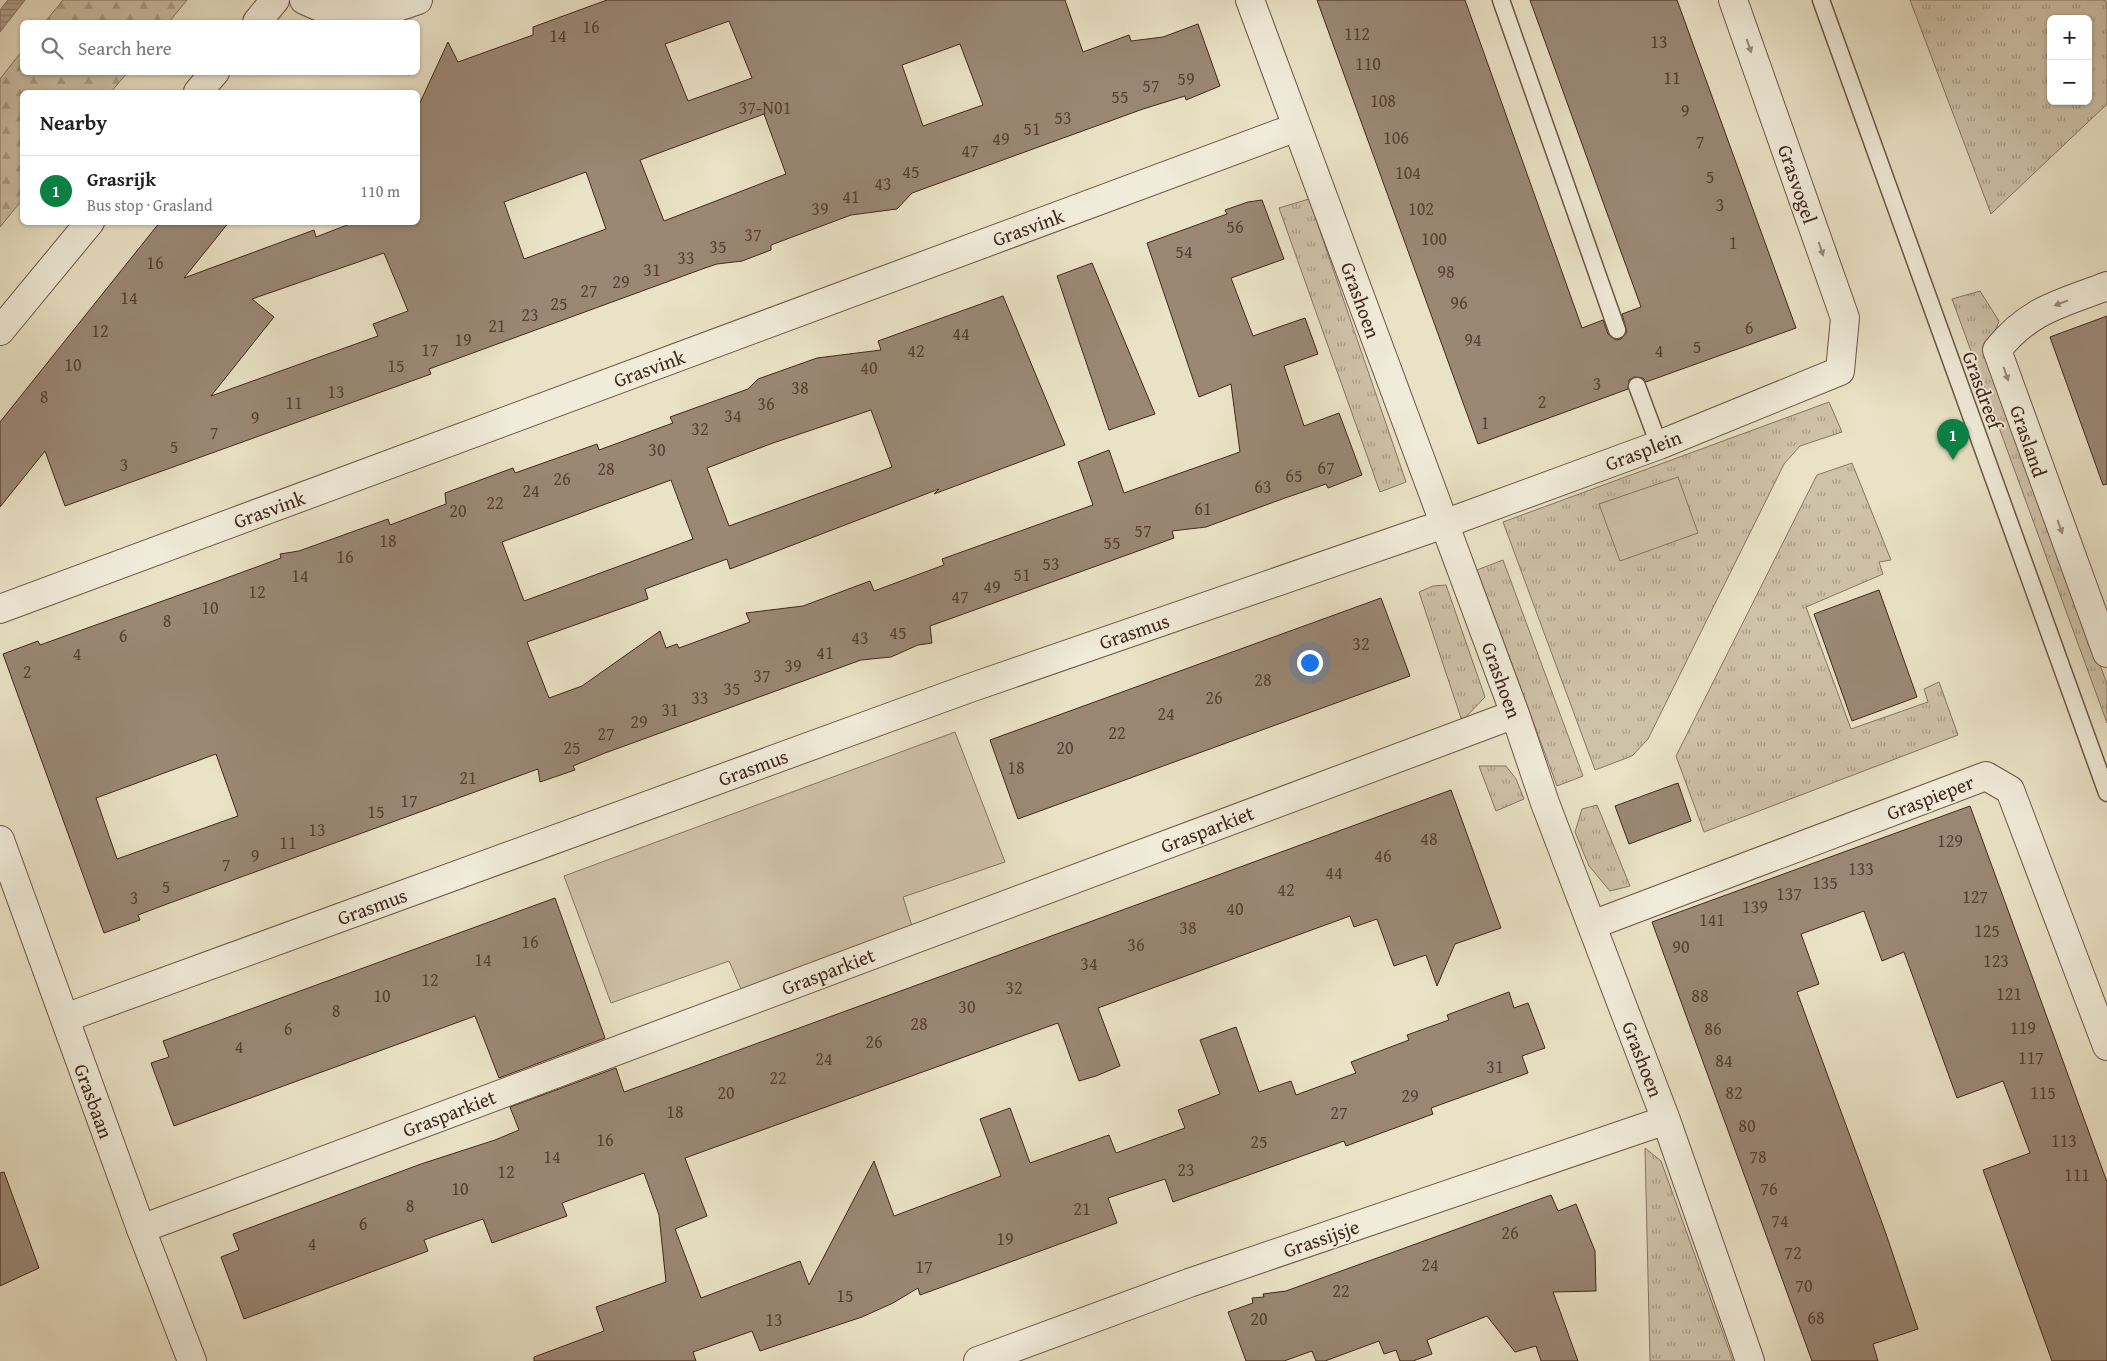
<!DOCTYPE html>
<html lang="en">
<head>
<meta charset="utf-8">
<style>
  body { margin:0; font-family:"Gentium Book Plus",serif; background:#f6f6f6; color:#222 }
  .controls { position:absolute; right:15px; top:15px; display:grid; overflow:hidden; border-radius:8px; box-shadow:0 1px 4px #0004 }
  .controls button { width:45px; height:45px; display:grid; place-items:center; padding:0; border:0; border-bottom:1px solid #e0e0e0; background:#fff; color:#222; font:25px sans-serif }
  .you { position:absolute; left:1309px; top:662px; width:18px; height:18px; margin:-12px; border:4px solid #fff; border-radius:50%; background:#1a73e8; box-shadow:0 0 0 8px #1a73e833 }
  .badge { display:grid; place-items:center; width:32px; height:32px; border-radius:50%; background:#0b8043; color:#fff; font-size:16px; font-weight:700 }
  .pin { position:absolute; translate:-50% -41px; filter:drop-shadow(0 1px 2px #0008) }
  .pin::after { content:''; position:absolute; top:26px; width:18px; height:15px; background:inherit; clip-path:polygon(0 0,100% 0,50% 100%) }
  .list { margin:0; padding:0; list-style:none }
  h2 { display:flex; justify-content:space-between; align-items:center; height:65px; margin:0; padding:0 20px; font-size:21px }
  h2 small { font-size:16px; font-weight:400; color:#767676 }
  .list li { display:grid; grid-template-columns:32px 1fr auto; gap:15px; align-items:center; box-sizing:border-box; height:70px; padding:0 20px; border-top:1px solid #e0e0e0 }
  .list b { display:block; font-size:19px; white-space:nowrap }
  .list p { margin:0; font-size:16px; white-space:nowrap; color:#767676 }
  .list em { font-size:16px; font-style:normal; color:#767676 }
  .icon { flex:none; width:28px; height:28px; fill:none; stroke:currentColor; stroke-width:2; stroke-linecap:round; stroke-linejoin:round }
  .map { position:relative; flex:none; width:2107px; height:1361px; overflow:hidden }
  .search { position:absolute; background:#fff; box-shadow:0 1px 4px #0004; left:20px; top:20px; width:400px; height:55px; display:flex; align-items:center; gap:12px; box-sizing:border-box; padding:0 18px; border-radius:8px; color:#767676; font-size:19px }
  .panel { position:absolute; background:#fff; box-shadow:0 1px 4px #0004; left:20px; top:90px; width:400px; height:135px; border-radius:8px }
  .map>svg:first-child { display:block }
  .grass { fill:url(#grass-tufts); stroke:#887463; fill-rule:evenodd }
  .forest { fill:url(#forest-firs); stroke:#887463 }
  .park { fill:#cec2a9; stroke:#887463 }
  .water { fill:url(#water-rules); stroke:#857160 }
  .building { fill:#9a8875; stroke:#43271d; fill-rule:evenodd }
  .lines { fill:none; stroke-linecap:round; stroke-linejoin:round }
  .service-casing { stroke:#6d5647; stroke-width:19 }
  .minor-casing { stroke:#6d5647; stroke-width:30 }
  .tertiary-casing { stroke:#6d5647; stroke-width:30 }
  .service { stroke:#f1ecda; stroke-width:16 }
  .minor { stroke:#f1ecda; stroke-width:28 }
  .tertiary { stroke:#f1ecda; stroke-width:28 }
  .oneway { fill:#9a8a7c }
  .labels { text-anchor:middle; dominant-baseline:central; stroke-width:4; stroke-linejoin:round; paint-order:stroke }
  .number-label { font-size:18px; fill:#593f33 }
  .street-label { font-size:20px; fill:#43271d; stroke:#f1ecda }
</style>
</head>
<body>
<div class="map">
<svg width="2107" height="1361" viewBox="0 0 2107 1361">
  <defs>
    <pattern id="grass-tufts" width="24" height="20" patternUnits="userSpaceOnUse" patternTransform="scale(1.25)"><rect width="24" height="20" fill="#cec2a9"/><path d="M3 7l-1-3M5 7V3M7 7l1-3M15 17l-1-3M17 17v-4M19 17l1-3" fill="none" stroke="#a99e89"/></pattern>
    <pattern id="forest-firs" width="22" height="20" patternUnits="userSpaceOnUse" patternTransform="scale(1.25)"><rect width="22" height="20" fill="#cec2a9"/><path d="M5 1l3.5 6h-7zM16 11l3.5 6h-7z" fill="#a99e89"/></pattern>
    <pattern id="water-rules" width="6" height="5" patternUnits="userSpaceOnUse" patternTransform="scale(1.25)"><rect width="6" height="5" fill="#b1a28d"/><path d="M0 2.5h6" fill="none" stroke="#928473"/></pattern>
  </defs>
  <rect width="100%" height="100%" fill="#eae2c6"/>
  <filter id="stains"><feTurbulence type="fractalNoise" baseFrequency=".004" numOctaves="4"/><feColorMatrix values="0 0 0 0 .2 0 0 0 0 .09 0 0 0 0 .02 0 0 0 .5 -.17"/></filter>
  <radialGradient id="worn" r=".72"><stop offset=".6" stop-color="#630" stop-opacity="0"/><stop offset="1" stop-color="#630" stop-opacity=".3"/></radialGradient>
  <path class="grass" d="M1910,0h195l2,3v101l-116,110zM2051,19h37v82h-37z
    M1309,199l97,283 -26,10 -101,-284z
    M1980,291l19,30 -12,33 120,330v39l-155,-424z
    M1829,402l13,30 -42,14 -16,18 -136,275 -16,17 -37,14 -92,-248z
    M1852,463l39,97 -12,2 4,12 -77,33 45,122 77,-27 -4,-13 15,-7 19,53 -254,97 -28,-76 141,-281z
    M1503,560l80,216 -26,10 -80,-216z
    M1446,585l39,112 -23,24 -43,-129 14,-6z
    M1479,766h27l10,13 8,20 -28,12z
    M1597,805l33,81 -20,5 -21,-25 -14,-34 7,-23z
    M1645,1148l16,13 72,200h-83z"/>
  <path class="forest" d="M63,0h124l-18,22h-124z
    M22,51v21l105,1 -16,19h-89v108l-22,27v-148z"/>
  <path class="park" d="M1678,477l20,56 -78,28 -21,-57z
    M955,732l50,130 -102,35 9,29 -171,63 -12,-28 -118,42 -47,-127z"/>
  <path class="water" d="M8,0h17l-25,32v-22z"/>
  <path class="building" d="M607,0h458l18,52 46,-17 2,6 32,-4 35,-13 22,62 -34,14 -1,-4 -42,13 -231,84 -15,16 -46,6 -80,30v5l-29,11 -25,3 -12,4 -276,101 2,5 -366,132 -20,-55 -45,56v-85l160,-200h69l-45,56 130,-48 2,7 39,-15h63v-115l30,-65 10,20 75,-27v-8zM729,21l23,57 -64,23 -23,-57zM960,44l23,61 -60,21 -21,-61zM764,114l22,60 -122,47 -24,-61zM586,172l20,57 -82,30 -20,-57zM384,253l24,58 -35,13 5,12 -167,60 63,-79 -22,-18z
    M1317,0h148l117,328 21,-8 5,14 8,6 5,-1 6,-7 -5,-18 19,-7 -111,-307h147l119,328 -150,54 -3,-4 -9,-1 -5,3 -1,9 -150,55z
    M1262,200l22,59 -53,19 22,58 52,-18 13,36 -34,12 20,60 35,-13 23,62 -34,13 -2,-4 -41,14 -79,29 -34,4 2,7 -244,88 2,17 -14,2 -27,12 -30,3 -256,93 -32,13 2,4 -35,12 -2,-13 -371,135 -29,11 2,5 -36,13 -101,-279 35,-13 2,4 170,-61 71,-26 -1,-4 19,-3 89,-32 2,6 56,-21 -1,-11 68,-25 2,5 82,-29 2,6 74,-27 -3,-6 78,-28 10,-10 59,-21 64,-8 -3,-9 125,-45 62,149 -131,49 5,-5 -209,80 -3,-10 -82,30 3,10 -121,43 22,56 33,-12 78,-55 6,17 11,-4 2,4 71,-26 -4,-9 57,-7 67,-25 4,10 70,-26 -2,-6 151,-54 -15,-43 31,-12 15,43 116,-41 -9,-68 -32,13 -52,-154 80,-29 -2,-4 23,-8zM871,410l21,57 -163,59 -22,-58 66,-25zM671,480l22,59 -169,62 -22,-59zM216,754l22,62 -121,43 -21,-61z
    M1092,263l63,151 -46,16 -52,-154z
    M2107,316v168l-4,1 -53,-148z
    M1879,590l38,107 -65,24 -38,-107z
    M1381,598l29,78 -392,143 -28,-79z
    M1678,783l13,38 -62,23 -14,-38z
    M1451,790l50,138 -46,16 -18,42 -11,-31 -32,11 -17,-47 -23,8 -4,-11 -252,92 22,58 -24,10 -17,5 -21,-58 -373,135 22,58 -32,13 26,69 99,-37 9,24 65,-124 20,55 107,-40 -21,-57 30,-11 20,55 79,-28 7,18 69,-25 -7,-18 42,-16 -20,-54 36,-13 23,65 32,-11 5,14 60,-22 -5,-11 58,-22 -2,-5 42,-15 -2,-5 62,-23 5,16 14,-5 17,45 -23,8 6,17 -97,35 2,6 -87,32 -2,-5 -171,61 -8,-23 -57,19 9,25 -197,72 -2,-7 -25,15 -31,14 -102,34 -8,-20 -59,21 3,9h-162v-4l70,-26 -8,-24 70,-25 -7,-67 -15,-42 -82,30 5,13 -75,27 -9,-24 -59,21 4,11 -184,68 -23,-62 18,-7 -6,-16 188,-70 74,-24 24,-10 -9,-23 106,-39 8,24z
    M1970,806l137,376v179h-55l-69,-191 47,-17 -27,-72 -46,17 -53,-146 -22,9 -18,-50 -63,23 18,50 -22,8 88,239 33,98 -45,15 5,17h-66l-160,-439z
    M555,898l50,140 -106,40 -24,-62 -301,110 -23,-63 18,-6 -6,-16z
    M4,1172l35,96 -39,18v-113z
    M1551,1195l7,16 18,-7 19,47 1,40 -43,1 25,69h-37l-5,-15 -21,6 -28,-36 -60,24 5,14 -19,7h-13l-4,-11 -12,4 -5,-13 -54,20h-9l-4,-10 -28,10h-38l-18,-49 25,-9 -1,-5 12,-1 -1,-3 23,-3z"/>
  <g class="lines">
    <defs>
      <path id="service" d="M1501,0l116,330
        M1821,0l286,793
        M1637,386l22,59"/>
      <path id="minor" d="M304,0l16,7 63,5 35,-12
        M1250,0l265,714 30,89 121,317 84,241
        M2107,286c-47,18 -77,23 -110,64l110,303
        M0,609l1297,-482
        M1592,925l394,-149 24,14 97,256
        M65,1018l902,-329 477,-165 215,-79 181,-74 5,-53 -112,-318
        M141,1229l1374,-515
        M978,1361l211,-78 477,-163"/>
      <path id="tertiary" d="M257,22l18,-22
        M198,92l17,-20
        M0,331l90,-109
        M0,840l141,389 51,132"/>
    </defs>
    <use href="#service" class="service-casing"/>
    <use href="#minor" class="minor-casing"/>
    <use href="#tertiary" class="tertiary-casing"/>
    <use href="#service" class="service"/>
    <use href="#minor" class="minor"/>
    <use href="#tertiary" class="tertiary"/>
  </g>
  <defs><path id="oneway-solid" d="M-6-.8H1V-3.2L6.5 0L1 3.2V.8H-6Z" transform="scale(1.25)"/></defs>
  <g class="oneway">
    <use href="#oneway-solid" transform="translate(1749 46) rotate(71)"/>
    <use href="#oneway-solid" transform="translate(1821 249) rotate(71)"/>
    <use href="#oneway-solid" transform="translate(2061 303) rotate(159)"/>
    <use href="#oneway-solid" transform="translate(2006 374) rotate(71)"/>
    <use href="#oneway-solid" transform="translate(2060 527) rotate(70)"/>
  </g>
  <g class="labels">
    <g class="number-label">
      <text x="591" y="26">16</text>
      <text x="1357" y="33">112</text>
      <text x="558" y="35">14</text>
      <text x="1659" y="41">13</text>
      <text x="1368" y="63">110</text>
      <text x="1672" y="77">11</text>
      <text x="1186" y="78">59</text>
      <text x="1151" y="85">57</text>
      <text x="1120" y="96">55</text>
      <text x="1383" y="100">108</text>
      <text x="765" y="107">37-N01</text>
      <text x="1685" y="110">9</text>
      <text x="1063" y="117">53</text>
      <text x="1032" y="128">51</text>
      <text x="1396" y="137">106</text>
      <text x="1001" y="138">49</text>
      <text x="1700" y="141">7</text>
      <text x="970" y="150">47</text>
      <text x="911" y="171">45</text>
      <text x="1408" y="172">104</text>
      <text x="1710" y="176">5</text>
      <text x="883" y="183">43</text>
      <text x="851" y="196">41</text>
      <text x="1720" y="204">3</text>
      <text x="820" y="208">39</text>
      <text x="1421" y="208">102</text>
      <text x="1235" y="226">56</text>
      <text x="753" y="234">37</text>
      <text x="1434" y="238">100</text>
      <text x="1733" y="242">1</text>
      <text x="718" y="246">35</text>
      <text x="1184" y="251">54</text>
      <text x="686" y="257">33</text>
      <text x="155" y="262">16</text>
      <text x="652" y="269">31</text>
      <text x="1446" y="271">98</text>
      <text x="621" y="281">29</text>
      <text x="589" y="290">27</text>
      <text x="129" y="297">14</text>
      <text x="1459" y="302">96</text>
      <text x="559" y="303">25</text>
      <text x="530" y="314">23</text>
      <text x="497" y="325">21</text>
      <text x="1749" y="327">6</text>
      <text x="100" y="330">12</text>
      <text x="961" y="333">44</text>
      <text x="463" y="339">19</text>
      <text x="1473" y="339">94</text>
      <text x="1697" y="346">5</text>
      <text x="430" y="349">17</text>
      <text x="916" y="350">42</text>
      <text x="1659" y="350">4</text>
      <text x="73" y="364">10</text>
      <text x="396" y="365">15</text>
      <text x="869" y="367">40</text>
      <text x="1597" y="383">3</text>
      <text x="800" y="387">38</text>
      <text x="336" y="391">13</text>
      <text x="44" y="396">8</text>
      <text x="1542" y="401">2</text>
      <text x="294" y="402">11</text>
      <text x="766" y="403">36</text>
      <text x="733" y="415">34</text>
      <text x="255" y="417">9</text>
      <text x="1485" y="422">1</text>
      <text x="700" y="428">32</text>
      <text x="214" y="432">7</text>
      <text x="174" y="446">5</text>
      <text x="657" y="449">30</text>
      <text x="124" y="464">3</text>
      <text x="1326" y="467">67</text>
      <text x="606" y="468">28</text>
      <text x="1294" y="475">65</text>
      <text x="562" y="478">26</text>
      <text x="1263" y="486">63</text>
      <text x="531" y="490">24</text>
      <text x="495" y="502">22</text>
      <text x="1203" y="508">61</text>
      <text x="458" y="510">20</text>
      <text x="1143" y="530">57</text>
      <text x="388" y="540">18</text>
      <text x="1112" y="542">55</text>
      <text x="345" y="556">16</text>
      <text x="1051" y="563">53</text>
      <text x="1022" y="574">51</text>
      <text x="300" y="575">14</text>
      <text x="992" y="586">49</text>
      <text x="257" y="591">12</text>
      <text x="960" y="596">47</text>
      <text x="210" y="607">10</text>
      <text x="167" y="620">8</text>
      <text x="898" y="632">45</text>
      <text x="123" y="635">6</text>
      <text x="860" y="637">43</text>
      <text x="1361" y="643">32</text>
      <text x="825" y="652">41</text>
      <text x="77" y="653">4</text>
      <text x="793" y="665">39</text>
      <text x="27" y="671">2</text>
      <text x="762" y="675">37</text>
      <text x="1263" y="679">28</text>
      <text x="732" y="688">35</text>
      <text x="700" y="697">33</text>
      <text x="1214" y="697">26</text>
      <text x="670" y="709">31</text>
      <text x="1166" y="713">24</text>
      <text x="639" y="721">29</text>
      <text x="1117" y="732">22</text>
      <text x="606" y="733">27</text>
      <text x="572" y="747">25</text>
      <text x="1065" y="747">20</text>
      <text x="1016" y="767">18</text>
      <text x="468" y="777">21</text>
      <text x="409" y="800">17</text>
      <text x="376" y="811">15</text>
      <text x="317" y="829">13</text>
      <text x="1429" y="838">48</text>
      <text x="1950" y="840">129</text>
      <text x="288" y="842">11</text>
      <text x="255" y="855">9</text>
      <text x="1383" y="855">46</text>
      <text x="226" y="864">7</text>
      <text x="1861" y="868">133</text>
      <text x="1334" y="872">44</text>
      <text x="1825" y="882">135</text>
      <text x="166" y="886">5</text>
      <text x="1286" y="889">42</text>
      <text x="1789" y="893">137</text>
      <text x="1975" y="896">127</text>
      <text x="134" y="897">3</text>
      <text x="1755" y="906">139</text>
      <text x="1235" y="908">40</text>
      <text x="1712" y="919">141</text>
      <text x="1188" y="927">38</text>
      <text x="1987" y="930">125</text>
      <text x="530" y="941">16</text>
      <text x="1136" y="944">36</text>
      <text x="1681" y="946">90</text>
      <text x="483" y="959">14</text>
      <text x="1996" y="960">123</text>
      <text x="1089" y="963">34</text>
      <text x="430" y="979">12</text>
      <text x="1014" y="987">32</text>
      <text x="2009" y="993">121</text>
      <text x="382" y="995">10</text>
      <text x="1700" y="995">88</text>
      <text x="967" y="1006">30</text>
      <text x="336" y="1010">8</text>
      <text x="919" y="1023">28</text>
      <text x="2023" y="1027">119</text>
      <text x="288" y="1028">6</text>
      <text x="1713" y="1028">86</text>
      <text x="874" y="1041">26</text>
      <text x="239" y="1046">4</text>
      <text x="2031" y="1057">117</text>
      <text x="824" y="1058">24</text>
      <text x="1724" y="1060">84</text>
      <text x="1495" y="1066">31</text>
      <text x="778" y="1077">22</text>
      <text x="726" y="1092">20</text>
      <text x="1734" y="1092">82</text>
      <text x="2043" y="1092">115</text>
      <text x="1410" y="1095">29</text>
      <text x="675" y="1111">18</text>
      <text x="1339" y="1112">27</text>
      <text x="1747" y="1125">80</text>
      <text x="605" y="1139">16</text>
      <text x="2064" y="1140">113</text>
      <text x="1259" y="1141">25</text>
      <text x="552" y="1156">14</text>
      <text x="1758" y="1156">78</text>
      <text x="1186" y="1169">23</text>
      <text x="506" y="1171">12</text>
      <text x="2077" y="1174">111</text>
      <text x="460" y="1188">10</text>
      <text x="1769" y="1188">76</text>
      <text x="410" y="1205">8</text>
      <text x="1082" y="1208">21</text>
      <text x="1780" y="1220">74</text>
      <text x="363" y="1223">6</text>
      <text x="1510" y="1232">26</text>
      <text x="1005" y="1238">19</text>
      <text x="312" y="1243">4</text>
      <text x="1793" y="1252">72</text>
      <text x="1430" y="1264">24</text>
      <text x="924" y="1266">17</text>
      <text x="1804" y="1285">70</text>
      <text x="1341" y="1290">22</text>
      <text x="845" y="1295">15</text>
      <text x="1816" y="1317">68</text>
      <text x="1259" y="1318">20</text>
      <text x="774" y="1319">13</text>
    </g>
    <g class="street-label">
      <text transform="translate(1798 184) rotate(71)">Grasvogel</text>
      <text transform="translate(1028 227) rotate(-20)">Grasvink</text>
      <text transform="translate(1361 300) rotate(70)">Grashoen</text>
      <text transform="translate(649 368) rotate(-20)">Grasvink</text>
      <text transform="translate(1983 390) rotate(70)">Grasdreef</text>
      <text transform="translate(2029 441) rotate(71)">Grasland</text>
      <text transform="translate(1643 450) rotate(-21)">Grasplein</text>
      <text transform="translate(269 509) rotate(-20)">Grasvink</text>
      <text transform="translate(1134 631) rotate(-19)">Grasmus</text>
      <text transform="translate(1502 680) rotate(70)">Grashoen</text>
      <text transform="translate(753 767) rotate(-20)">Grasmus</text>
      <text transform="translate(1930 797) rotate(-21)">Graspieper</text>
      <text transform="translate(1207 829) rotate(-21)">Grasparkiet</text>
      <text transform="translate(372 906) rotate(-20)">Grasmus</text>
      <text transform="translate(828 971) rotate(-21)">Grasparkiet</text>
      <text transform="translate(1643 1059) rotate(69)">Grashoen</text>
      <text transform="translate(94 1101) rotate(70)">Grasbaan</text>
      <text transform="translate(449 1113) rotate(-21)">Grasparkiet</text>
      <text transform="translate(1321 1238) rotate(-19)">Grassijsje</text>
    </g>
  </g>
  <rect width="100%" height="100%" filter="url(#stains)"/>
  <rect width="100%" height="100%" fill="url(#worn)"/>
</svg>
<div class="controls">
<button>+</button>
<button>−</button>
</div>
<div class="you"></div>
<div class="pin badge" style="left:1953px;top:460px">1</div>
<div class="search"><svg class="icon" aria-label="search" viewBox="0 0 24 24"><circle cx="10" cy="10" r="6"/><path d="M15 15l6 6"/></svg>Search here</div>
<section class="panel">
<h2>Nearby<small></small></h2>
<ul class="list">
<li><span class="badge">1</span><div><b>Grasrijk</b><p>Bus stop · Grasland</p></div><em>110 m</em></li>
</ul>
</section>
</div>
</body>
</html>
